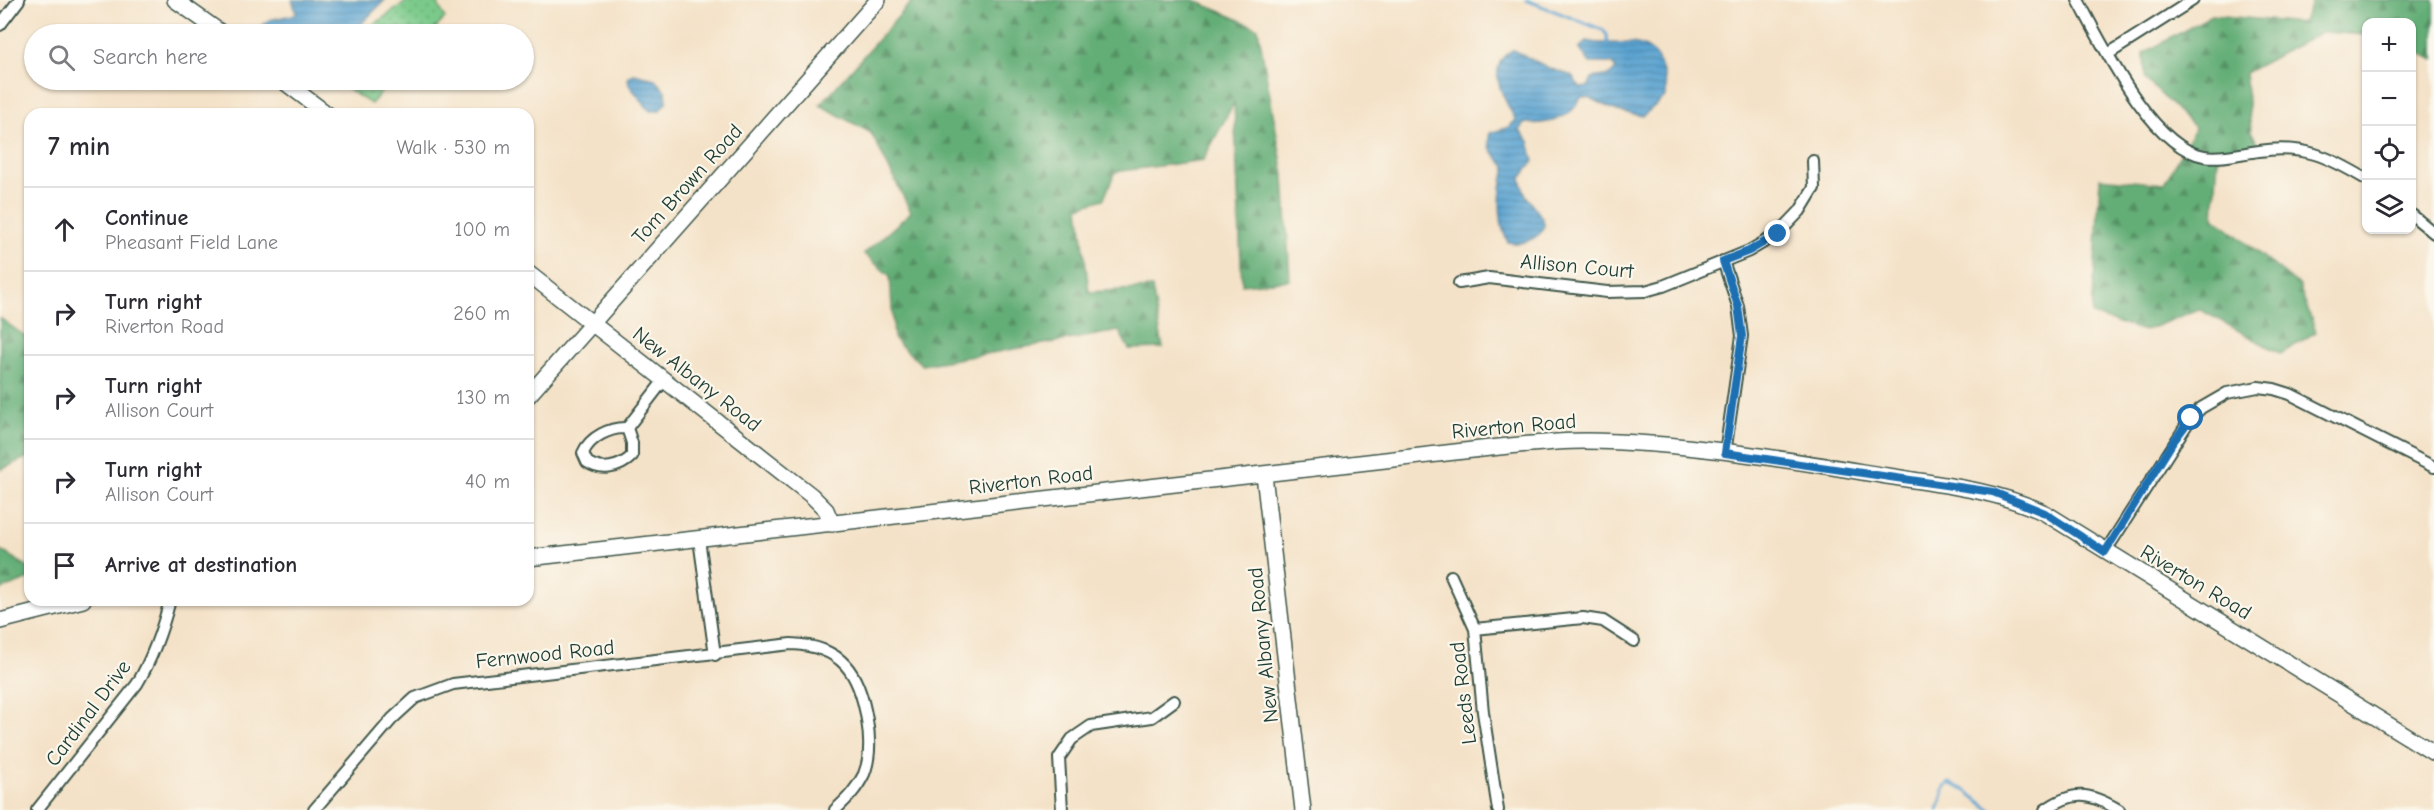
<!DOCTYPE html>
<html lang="en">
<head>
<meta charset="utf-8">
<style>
  body { margin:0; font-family:"Comic Neue",sans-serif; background:#f7f7f7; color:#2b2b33 }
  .controls { position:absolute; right:18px; top:18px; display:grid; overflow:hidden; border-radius:12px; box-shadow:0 2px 4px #0004 }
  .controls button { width:54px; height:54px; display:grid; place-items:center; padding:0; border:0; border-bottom:2px solid #e1e1e2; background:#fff; color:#2b2b33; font:30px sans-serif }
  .stop { position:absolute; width:18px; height:18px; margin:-14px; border:4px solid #1f6fb2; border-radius:50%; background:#fff }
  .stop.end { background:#1f6fb2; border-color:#fff; box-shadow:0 2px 6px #0008 }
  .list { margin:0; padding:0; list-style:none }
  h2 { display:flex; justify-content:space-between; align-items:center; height:78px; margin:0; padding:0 24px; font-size:26px }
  h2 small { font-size:20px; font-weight:400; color:#7c7c81 }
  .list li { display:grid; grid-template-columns:39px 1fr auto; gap:18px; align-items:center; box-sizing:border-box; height:84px; padding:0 24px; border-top:2px solid #e1e1e2 }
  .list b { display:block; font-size:22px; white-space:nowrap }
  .list p { margin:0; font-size:20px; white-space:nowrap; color:#7c7c81 }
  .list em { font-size:20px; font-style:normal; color:#7c7c81 }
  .icon { flex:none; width:33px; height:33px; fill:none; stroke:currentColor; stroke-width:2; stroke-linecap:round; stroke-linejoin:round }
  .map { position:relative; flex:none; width:2434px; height:810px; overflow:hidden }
  .search { position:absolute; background:#fff; box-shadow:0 2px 4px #0004; left:24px; top:24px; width:510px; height:66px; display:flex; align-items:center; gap:15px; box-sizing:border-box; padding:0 21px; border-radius:33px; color:#7c7c81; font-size:22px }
  .panel { position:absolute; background:#fff; box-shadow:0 2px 4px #0004; left:24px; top:108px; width:510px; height:498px; border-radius:18px }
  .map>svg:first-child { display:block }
  .grass { fill:url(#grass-dots); stroke:#4d8460; stroke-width:1.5 }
  .forest { fill:url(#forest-firs); stroke:#427656; stroke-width:1.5 }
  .water { fill:url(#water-rules); stroke:#3c7082; stroke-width:1.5 }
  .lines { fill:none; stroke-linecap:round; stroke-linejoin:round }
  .stream { stroke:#5aa3d1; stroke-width:3 }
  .street-casing { stroke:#3f564a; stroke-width:14 }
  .secondary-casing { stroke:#3f564a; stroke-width:18 }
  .street { stroke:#fff; stroke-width:10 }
  .secondary { stroke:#fff; stroke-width:15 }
  .route { stroke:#1f6fb2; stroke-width:8 }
  .labels { text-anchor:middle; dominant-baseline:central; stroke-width:4.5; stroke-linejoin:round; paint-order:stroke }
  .street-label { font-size:21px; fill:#1f3d34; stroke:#fbf7ec }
</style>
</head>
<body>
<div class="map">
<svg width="2434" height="810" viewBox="0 0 2434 810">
  <defs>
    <pattern id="grass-dots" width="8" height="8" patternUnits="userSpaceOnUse" patternTransform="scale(1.5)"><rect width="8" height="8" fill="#7bca8b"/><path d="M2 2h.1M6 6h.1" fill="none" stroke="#64a572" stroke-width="1.8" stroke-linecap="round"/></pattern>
    <pattern id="forest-firs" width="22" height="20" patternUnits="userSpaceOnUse" patternTransform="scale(1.5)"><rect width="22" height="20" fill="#64ae77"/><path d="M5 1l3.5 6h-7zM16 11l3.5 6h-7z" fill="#528f62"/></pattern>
    <pattern id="water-rules" width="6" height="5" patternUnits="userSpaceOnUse" patternTransform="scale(1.5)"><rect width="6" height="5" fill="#5aa3d1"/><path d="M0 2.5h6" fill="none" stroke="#4a86aa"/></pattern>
  </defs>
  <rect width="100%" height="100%" fill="#fbf7ec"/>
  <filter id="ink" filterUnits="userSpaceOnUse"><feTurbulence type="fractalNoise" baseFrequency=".0167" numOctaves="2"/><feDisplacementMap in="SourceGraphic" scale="12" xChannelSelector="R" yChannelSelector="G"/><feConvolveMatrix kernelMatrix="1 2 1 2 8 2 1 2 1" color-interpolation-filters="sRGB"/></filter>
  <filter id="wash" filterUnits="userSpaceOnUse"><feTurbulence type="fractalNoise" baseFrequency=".008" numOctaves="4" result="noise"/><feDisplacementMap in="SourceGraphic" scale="24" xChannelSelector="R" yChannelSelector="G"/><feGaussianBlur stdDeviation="1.35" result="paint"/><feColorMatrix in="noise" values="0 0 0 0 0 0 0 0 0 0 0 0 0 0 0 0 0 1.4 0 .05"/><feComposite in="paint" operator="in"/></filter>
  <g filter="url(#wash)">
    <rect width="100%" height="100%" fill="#f4e2c8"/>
    <path class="grass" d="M409,0h27l9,18 -14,16h-71z
      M333,80h59l-21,24z"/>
    <path class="forest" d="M913,0h281l64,28 26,147 6,105 -48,5 -8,-182 -31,57 -88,12 -11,27 -25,8 10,85 63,-4 11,60 -34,1 -10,-18 -197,34 -28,-26 -4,-63 -26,-22 47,-42 -40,-79 -51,-28z
      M2313,0h121v60l-22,-12v-26h-46v13l-44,-3 -77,41 6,58 10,19 -43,7 -4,60 85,69 17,46 -35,22 -82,-45 -55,22 -52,-16 8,-137 64,6 31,-56 -50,-49 -1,-26 68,-38 90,8z
      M0,318l30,22v116l-30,14z
      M0,550l30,18v11l-30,11z"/>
    <path class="water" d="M292,0h93l-34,34h-90l-2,-6 10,-8 28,-6z
      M1587,41c27,8 61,-10 73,23 5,11 7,21 6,32l-23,20 -26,-5 -27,-13 -9,-1c-9,22 -34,28 -56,26l-6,7 10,11 5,20 -13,17c1,8 4,17 9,23 8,13 26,25 2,38 -8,4 -15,5 -24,3 -9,-15 -9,-43 -6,-61 1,-5 4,-7 4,-13 -8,-12 -21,-18 -16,-35l19,-6 7,-7c-12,-21 -33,-54 -3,-70l36,18 23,8 8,12 8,-1 4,-9 18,-3 6,-6 -4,-6h-22l-11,-15z
      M634,74l21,5 11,13 1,9 -8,10h-9l-21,-26 -1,-8z"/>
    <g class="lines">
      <path class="stream" d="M1526,0l77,30 4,5 1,11
        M1938,810l7,-23 4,-4 14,6 28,21"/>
    </g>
  </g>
  <g filter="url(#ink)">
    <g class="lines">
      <defs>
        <path id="street" d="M2078,0c24,44 74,148 126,156 18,3 37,-3 55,-5 44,-7 70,6 107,28
          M0,25l19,-25
          M2108,54l85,-54
          M2412,215l22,18
          M1723,261l15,45 4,30 -17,117
          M1459,283l30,-5 118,14 38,-1 18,-5 86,-35 29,-17 22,-23 14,-23 -1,-27
          M627,428c-17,-1 -37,9 -44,25l4,9c14,10 33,6 45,-6v-13l-5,-15 37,-48
          M699,539l16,116
          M2105,552l86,-134 10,-10 26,-15 31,-6 16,2 16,5 144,73
          M1451,576l24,53 8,83 15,98
          M1475,629l108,-11 20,3 31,20
          M37,810l100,-126c16,-27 25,-53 33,-84
          M314,810l78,-91 23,-21 38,-14 338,-40c51,2 68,28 76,76 3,18 4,37 -3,54 -7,15 -17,25 -29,36
          M1062,810l-3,-52 13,-19 19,-13 61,-9 22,-16
          M2045,810c28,-20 44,-18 74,0"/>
        <path id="secondary" d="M175,0l48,34
          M282,80l45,34
          M528,273l284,223 14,14 6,14
          M528,396l350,-396
          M1264,475l39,335
          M528,558l962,-110c31,-3 63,-7 95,-7 101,1 203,19 302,35 56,9 106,13 158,37l389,240
          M0,621l83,-21"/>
      </defs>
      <use href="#street" class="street-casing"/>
      <use href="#secondary" class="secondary-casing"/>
      <use href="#street" class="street"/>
      <use href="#secondary" class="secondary"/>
    </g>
  </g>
  <g class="lines" filter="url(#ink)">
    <path class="route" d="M1778,234l-29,17 -26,10 15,45 4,30 -17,117 268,39 52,21 60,39 68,-110 18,-24"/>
  </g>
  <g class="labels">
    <g class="street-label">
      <text transform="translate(687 184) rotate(-48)">Tom Brown Road</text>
      <text transform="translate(1577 266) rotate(5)">Allison Court</text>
      <text transform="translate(697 379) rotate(38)">New Albany Road</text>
      <text transform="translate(1514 426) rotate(-5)">Riverton Road</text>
      <text transform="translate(1031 480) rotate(-7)">Riverton Road</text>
      <text transform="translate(2196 582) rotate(31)">Riverton Road</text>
      <text transform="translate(1263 645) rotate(-96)">New Albany Road</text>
      <text transform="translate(545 654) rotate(-6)">Fernwood Road</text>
      <text transform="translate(1463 693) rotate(-97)">Leeds Road</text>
      <text transform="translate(88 713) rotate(-53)">Cardinal Drive</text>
    </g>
  </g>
</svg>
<div class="controls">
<button>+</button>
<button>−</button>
<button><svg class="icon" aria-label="locate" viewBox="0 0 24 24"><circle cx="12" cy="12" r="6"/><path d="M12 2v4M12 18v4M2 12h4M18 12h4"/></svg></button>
<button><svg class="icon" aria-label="layers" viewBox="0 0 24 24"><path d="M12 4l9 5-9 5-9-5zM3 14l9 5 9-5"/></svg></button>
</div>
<div class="stop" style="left:2191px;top:418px"></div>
<div class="stop end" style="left:1778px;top:234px"></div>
<div class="search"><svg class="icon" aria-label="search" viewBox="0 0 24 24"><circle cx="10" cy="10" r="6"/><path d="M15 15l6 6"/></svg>Search here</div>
<section class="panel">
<h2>7 min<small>Walk · 530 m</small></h2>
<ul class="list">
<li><svg class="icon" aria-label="ahead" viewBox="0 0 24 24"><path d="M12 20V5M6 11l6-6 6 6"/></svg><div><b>Continue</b><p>Pheasant Field Lane</p></div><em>100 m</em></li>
<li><svg class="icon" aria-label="right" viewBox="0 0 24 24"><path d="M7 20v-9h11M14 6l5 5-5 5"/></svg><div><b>Turn right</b><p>Riverton Road</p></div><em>260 m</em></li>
<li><svg class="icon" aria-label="right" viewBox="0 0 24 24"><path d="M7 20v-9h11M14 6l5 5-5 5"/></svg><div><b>Turn right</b><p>Allison Court</p></div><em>130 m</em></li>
<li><svg class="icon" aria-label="right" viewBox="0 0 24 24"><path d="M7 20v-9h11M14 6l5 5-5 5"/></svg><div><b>Turn right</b><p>Allison Court</p></div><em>40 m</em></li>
<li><svg class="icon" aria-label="arrive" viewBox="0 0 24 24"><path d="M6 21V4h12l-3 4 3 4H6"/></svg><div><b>Arrive at destination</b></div></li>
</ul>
</section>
</div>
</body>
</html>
